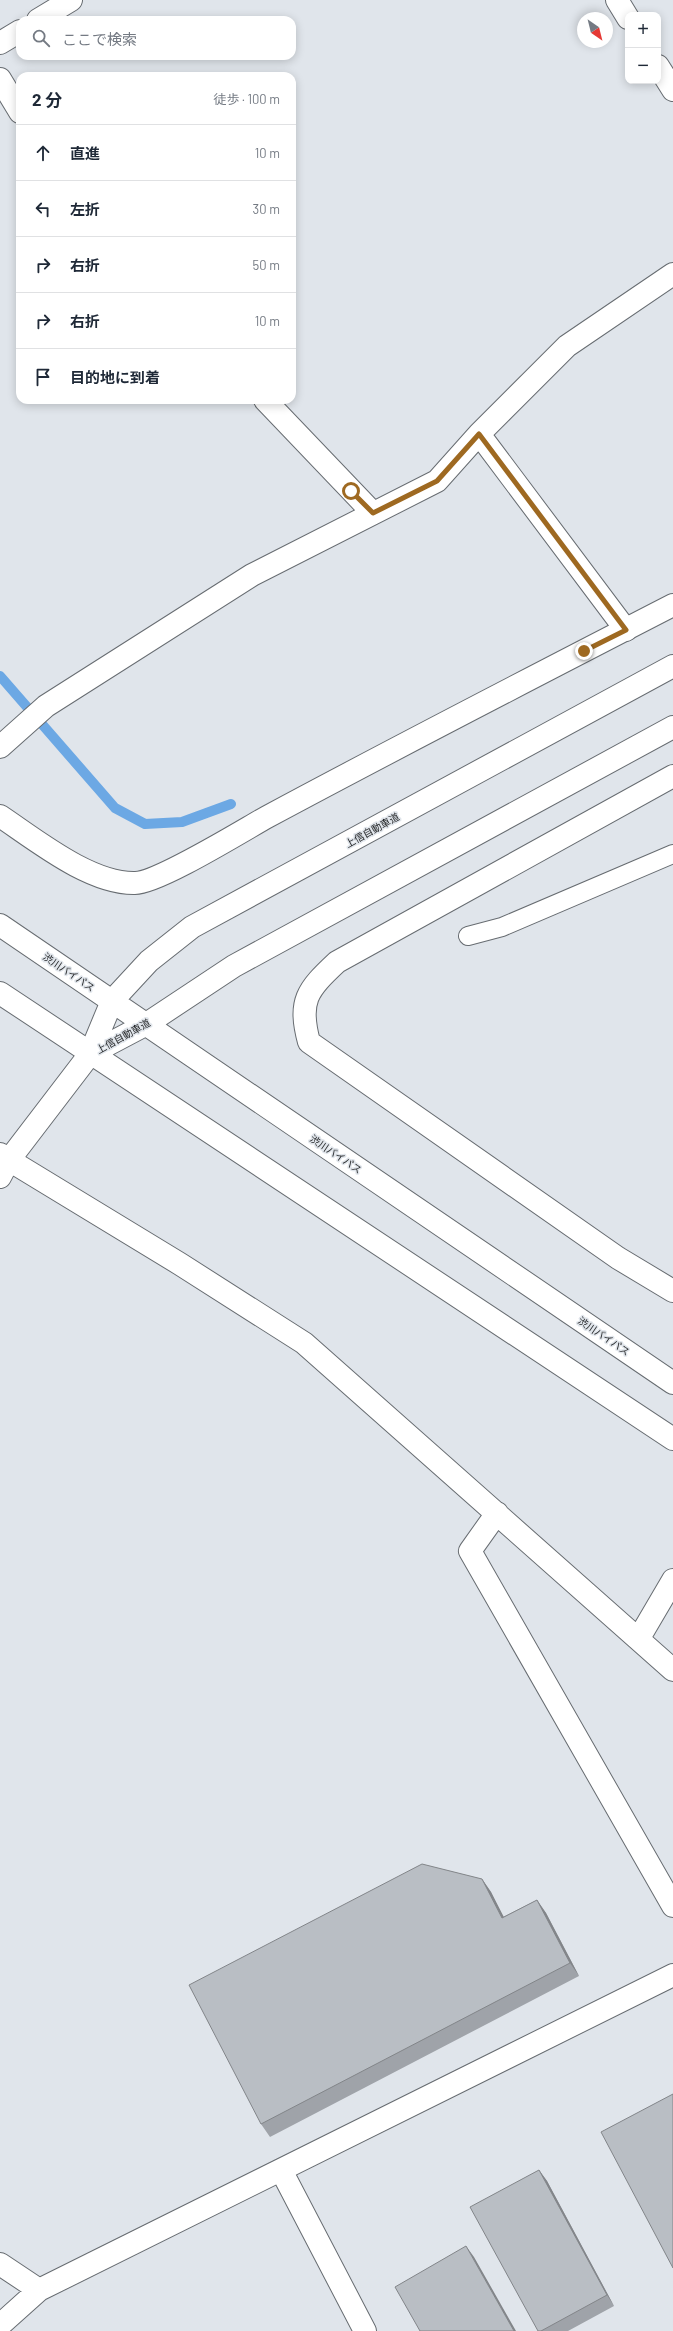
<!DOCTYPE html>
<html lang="ja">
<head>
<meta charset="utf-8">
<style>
  body { margin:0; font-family:Barlow,"Noto Sans JP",sans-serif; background:#f2f2f3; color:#1f2937 }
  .controls { position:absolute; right:12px; top:12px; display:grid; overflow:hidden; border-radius:8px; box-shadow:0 2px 10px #0003 }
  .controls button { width:36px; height:36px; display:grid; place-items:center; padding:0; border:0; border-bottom:1px solid #e0e1e3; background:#fff; color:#1f2937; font:20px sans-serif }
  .compass { position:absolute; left:577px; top:12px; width:36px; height:36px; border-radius:50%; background:#fff; box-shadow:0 2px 10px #0003; rotate:145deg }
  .stop { position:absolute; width:12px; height:12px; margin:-9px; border:3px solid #9e6921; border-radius:50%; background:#fff }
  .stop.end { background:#9e6921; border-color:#fff; box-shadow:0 1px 4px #0008 }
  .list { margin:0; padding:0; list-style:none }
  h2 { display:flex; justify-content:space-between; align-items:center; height:52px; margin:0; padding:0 16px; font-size:17px }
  h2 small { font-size:13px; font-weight:400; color:#747a83 }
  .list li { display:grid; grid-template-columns:26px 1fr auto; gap:12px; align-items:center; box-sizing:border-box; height:56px; padding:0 16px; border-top:1px solid #e0e1e3 }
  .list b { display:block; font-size:15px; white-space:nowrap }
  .list em { font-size:13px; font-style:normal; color:#747a83 }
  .icon { flex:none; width:22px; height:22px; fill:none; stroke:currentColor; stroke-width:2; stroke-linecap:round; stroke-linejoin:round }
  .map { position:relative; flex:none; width:673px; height:2331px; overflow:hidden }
  .search { position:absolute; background:#fff; box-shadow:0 2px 10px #0003; left:16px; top:16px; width:280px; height:44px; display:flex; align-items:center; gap:10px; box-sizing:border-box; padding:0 14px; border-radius:12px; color:#747a83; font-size:15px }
  .panel { position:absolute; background:#fff; box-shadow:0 2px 10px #0003; left:16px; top:72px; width:280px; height:332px; border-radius:12px }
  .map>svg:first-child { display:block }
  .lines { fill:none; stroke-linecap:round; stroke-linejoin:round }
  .stream { stroke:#6ca8e4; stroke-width:10 }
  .service-casing { stroke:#676c71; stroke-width:20 }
  .minor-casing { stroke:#676c71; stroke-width:24 }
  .tertiary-casing { stroke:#676c71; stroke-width:24 }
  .trunk-casing { stroke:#676c71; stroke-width:24 }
  .service { stroke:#fff; stroke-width:18 }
  .minor { stroke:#fff; stroke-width:22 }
  .tertiary { stroke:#fff; stroke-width:22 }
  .trunk { stroke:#fff; stroke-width:22 }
  .wall { fill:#9fa3a9 }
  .shaded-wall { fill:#828589 }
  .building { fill:#b9bec4; stroke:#828589 }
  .route { stroke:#9e6921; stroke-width:5 }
  .labels { text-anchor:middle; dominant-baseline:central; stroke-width:3; stroke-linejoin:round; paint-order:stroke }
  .street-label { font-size:10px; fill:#27292b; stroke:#e0e5eb }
</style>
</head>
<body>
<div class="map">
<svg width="673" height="2331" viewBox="0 0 673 2331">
  <rect width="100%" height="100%" fill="#e0e5eb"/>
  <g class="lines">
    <path class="stream" d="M0,676l115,132 30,16 37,-2 49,-18"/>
    <defs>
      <path id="service" d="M468,936l34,-9 171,-73"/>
      <path id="minor" d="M617,0l11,18
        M38,20l33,-20
        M0,43l20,-12
        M658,66l15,24
        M0,79l20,33
        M265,400l108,113
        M479,434l147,196
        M0,747l46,-41 206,-131 185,-94 42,-47 88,-88 106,-72
        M673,776l-336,186c-30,28 -39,39 -28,80l309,216 55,33
        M0,1177l9,-17 171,104 124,79 369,327
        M497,1513l-27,38 203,355
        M639,1638l34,-58
        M281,2170l84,161
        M0,2264l39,26
        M0,2325l39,-35 634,-315"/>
      <path id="tertiary" d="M0,816c36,24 90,68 135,67 23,0 107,-52 132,-66 134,-72 270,-142 406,-212
        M0,1154l9,6 81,-106"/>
      <path id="trunk" d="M0,925l673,458
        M0,993l673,446
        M90,1054l22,-53 37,-40 43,-34 481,-261
        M90,1054l55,-29 89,-59 439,-239"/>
    </defs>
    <use href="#service" class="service-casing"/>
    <use href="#minor" class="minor-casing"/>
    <use href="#tertiary" class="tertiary-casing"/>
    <use href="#trunk" class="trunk-casing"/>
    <use href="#service" class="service"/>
    <use href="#minor" class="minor"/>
    <use href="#tertiary" class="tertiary"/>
    <use href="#trunk" class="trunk"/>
  </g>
  <path class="wall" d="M482,1879l9,13 12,25 34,-17 9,13 33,63 -309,161 -9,-13z
    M539,2170l8,11 67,125 -46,25h-30z"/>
  <path class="shaded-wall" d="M482,1879l9,13 20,39 -9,-13z
    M537,1900l9,13 33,63 -9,-13z
    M539,2170l8,11 67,125 -7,-11z
    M466,2246l8,11 42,74h-2z"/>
  <path class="building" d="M422,1864l60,15 20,39 35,-18 33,63 -309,161 -72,-139z
    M673,2094v174l-72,-136z
    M539,2170l68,125 -66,36h-3l-68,-124z
    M466,2246l48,85h-94l-25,-44z"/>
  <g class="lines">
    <path class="route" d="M351,491l22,22 64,-32 42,-47 147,196 -42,21"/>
  </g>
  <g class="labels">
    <g class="street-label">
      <text transform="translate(372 830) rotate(-29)">上信自動車道</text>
      <text transform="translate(69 972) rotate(34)">渋川バイパス</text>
      <text transform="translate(123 1036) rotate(-29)">上信自動車道</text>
      <text transform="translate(336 1154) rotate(34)">渋川バイパス</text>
      <text transform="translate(604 1336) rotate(34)">渋川バイパス</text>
    </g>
  </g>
</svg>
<div class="controls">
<button>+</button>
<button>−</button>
</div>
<svg class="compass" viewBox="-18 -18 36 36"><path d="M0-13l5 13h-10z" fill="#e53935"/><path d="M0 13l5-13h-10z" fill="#747a83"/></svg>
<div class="stop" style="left:351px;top:491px"></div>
<div class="stop end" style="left:584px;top:651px"></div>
<div class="search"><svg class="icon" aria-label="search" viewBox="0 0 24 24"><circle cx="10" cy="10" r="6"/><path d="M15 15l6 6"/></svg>ここで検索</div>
<section class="panel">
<h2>2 分<small>徒歩 · 100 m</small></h2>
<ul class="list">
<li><svg class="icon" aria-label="ahead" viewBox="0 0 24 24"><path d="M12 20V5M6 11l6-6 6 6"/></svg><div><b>直進</b></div><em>10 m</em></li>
<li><svg class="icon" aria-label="left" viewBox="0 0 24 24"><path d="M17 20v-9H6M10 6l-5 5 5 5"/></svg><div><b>左折</b></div><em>30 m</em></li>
<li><svg class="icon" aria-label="right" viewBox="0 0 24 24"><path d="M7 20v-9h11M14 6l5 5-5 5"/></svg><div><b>右折</b></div><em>50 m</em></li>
<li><svg class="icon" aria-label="right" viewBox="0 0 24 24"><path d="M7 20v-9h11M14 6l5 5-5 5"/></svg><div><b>右折</b></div><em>10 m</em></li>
<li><svg class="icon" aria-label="arrive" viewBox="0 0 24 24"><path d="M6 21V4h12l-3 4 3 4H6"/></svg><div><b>目的地に到着</b></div></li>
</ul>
</section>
</div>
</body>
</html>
